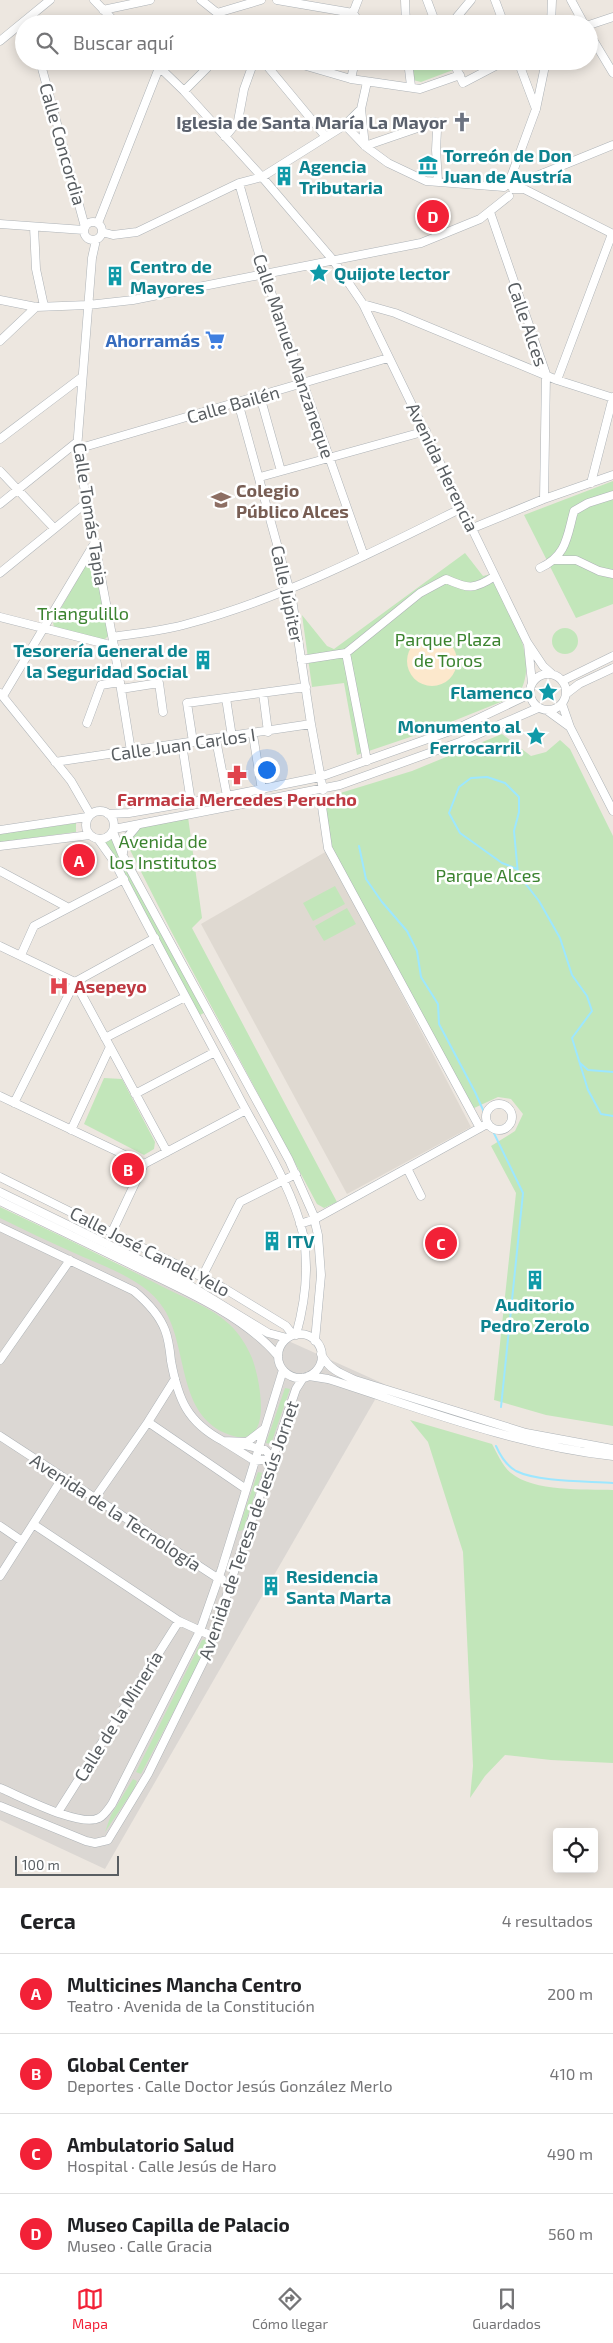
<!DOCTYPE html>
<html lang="es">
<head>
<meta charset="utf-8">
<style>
  body { margin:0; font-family:"Exo 2",sans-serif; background:#f2f2f2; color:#202124 }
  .controls { position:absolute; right:15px; bottom:15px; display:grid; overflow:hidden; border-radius:5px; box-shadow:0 2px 12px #0003 }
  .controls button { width:45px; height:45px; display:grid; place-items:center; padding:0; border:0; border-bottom:1px solid #e0e0e0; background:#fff; color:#202124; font:25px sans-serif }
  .scale { position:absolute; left:15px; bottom:12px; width:104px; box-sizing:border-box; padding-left:5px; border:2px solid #595e62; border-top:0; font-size:14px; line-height:18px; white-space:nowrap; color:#595e62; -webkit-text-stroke:4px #fff; paint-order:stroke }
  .you { position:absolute; left:266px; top:769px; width:18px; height:18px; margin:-12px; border:4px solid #fff; border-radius:50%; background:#1a73e8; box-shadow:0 0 0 8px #1a73e833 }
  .badge { display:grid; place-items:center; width:32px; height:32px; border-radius:50%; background:#f22137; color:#fff; font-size:16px; font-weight:700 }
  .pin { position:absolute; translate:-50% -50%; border:2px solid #fff; box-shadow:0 1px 5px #0006 }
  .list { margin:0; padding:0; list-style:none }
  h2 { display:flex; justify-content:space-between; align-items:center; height:65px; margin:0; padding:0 20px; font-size:21px }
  h2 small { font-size:16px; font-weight:400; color:#757577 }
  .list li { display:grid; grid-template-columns:32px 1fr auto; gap:15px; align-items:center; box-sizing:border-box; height:80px; padding:0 20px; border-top:1px solid #e0e0e0 }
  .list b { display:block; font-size:19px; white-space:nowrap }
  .list p { margin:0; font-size:16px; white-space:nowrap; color:#757577 }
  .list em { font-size:16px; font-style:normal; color:#757577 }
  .icon { flex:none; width:28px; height:28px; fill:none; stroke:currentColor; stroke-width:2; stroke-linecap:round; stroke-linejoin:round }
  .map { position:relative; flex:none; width:613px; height:1888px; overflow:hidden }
  .search { position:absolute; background:#fff; box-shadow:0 2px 12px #0003; left:15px; right:15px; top:15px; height:55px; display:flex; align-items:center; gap:12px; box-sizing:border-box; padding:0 18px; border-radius:28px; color:#757577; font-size:19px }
  .sheet { height:385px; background:#fff }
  nav { display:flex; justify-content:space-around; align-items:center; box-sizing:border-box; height:70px; border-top:1px solid #e0e0e0; background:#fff; font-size:14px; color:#757577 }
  nav a { display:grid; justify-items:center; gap:2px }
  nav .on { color:#f22137 }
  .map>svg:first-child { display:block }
  .industrial { fill:#dbd7d3 }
  .education { fill:#dfd9d1 }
  .green { fill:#c2e6ba }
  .sand { fill:#fce8cc }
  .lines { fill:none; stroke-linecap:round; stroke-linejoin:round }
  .stream { stroke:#9de7ff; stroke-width:2 }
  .minor-casing { stroke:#aeb3b7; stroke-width:9 }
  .minor { stroke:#fff; stroke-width:8 }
  .labels { text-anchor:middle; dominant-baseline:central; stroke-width:5; stroke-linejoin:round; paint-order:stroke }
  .worship-label { font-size:18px; font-weight:bold; fill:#5b616d; stroke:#fff; text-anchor:end }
  .street-label { font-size:18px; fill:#595e62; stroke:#fff }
  .culture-label { font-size:18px; font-weight:bold; fill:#0d838f; stroke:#fff; text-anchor:start }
  .shop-label { font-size:18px; font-weight:bold; fill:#366cbe; stroke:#fff; text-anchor:end }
  .education-label { font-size:18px; font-weight:bold; fill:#785e54; stroke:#fff; text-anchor:start }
  .park-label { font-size:18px; fill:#3b832f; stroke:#fff }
  .health-label { font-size:18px; font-weight:bold; fill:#be3a42; stroke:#fff }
</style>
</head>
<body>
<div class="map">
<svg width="613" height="1888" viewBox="0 0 613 1888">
  <rect width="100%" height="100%" fill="#ede7e0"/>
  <path class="industrial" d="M0,1211l384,173 -279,485 -105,-49z"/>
  <path class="education" d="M327,851l144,276 -124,67 -146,-270z"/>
  <path class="green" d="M411,61h38l4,9 -32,12 -8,-2z
    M613,481v123l-37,14 -52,-103z
    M465,553l18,23 8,-2c16,34 51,86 27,121l-87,35 -74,25 -13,-72 -32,4 -10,-72 25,31 7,3z
    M88,561l7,1 14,73 -5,5 -50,-12 -1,-6z
    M552 641a13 13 0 1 1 26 0a13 13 0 1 1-26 0Z
    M502,734l29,22 15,-4 14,-12 10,9 43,87v590l-67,-11 -52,-15 22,-207 -25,-47 24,-15 8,-17 -12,-15 -13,-2 -26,12 -140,-261 -8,-50 88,-27z
    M188,817l14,101 -10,10 145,274 -13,6 -7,-4 -147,-275 -45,-89 11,-13z
    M76,823v9l-76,10v-8z
    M111,834l97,177 -12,6 -98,-178z
    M335,886l10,18 -32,17 -10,-18z
    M347,908l9,16 -32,17 -9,-15z
    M104,1078l18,1 33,63 -1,7 -10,6 -60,-31z
    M0,1207c55,26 109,52 163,80 21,11 48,20 66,37 10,9 18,22 23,34 8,21 23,93 -22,77 -54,-19 -41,-86 -66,-126 -18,-30 -62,-43 -92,-57 -24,-11 -48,-22 -72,-34z
    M285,1388l5,1 -19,55 -5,-1z
    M410,1420l82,24c5,9 11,23 19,29 23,19 73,16 102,17v273l-62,-3 -46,-5 -20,21 -15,22 3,-32 -10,-214 -35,-110z
    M258,1472l4,1 -19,57 -5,1z
    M208,1639l-10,26 -57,109 -5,-2 66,-132z
    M133,1779l4,2 -3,8 -29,43 6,-17z"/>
  <path class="sand" d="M407 661a25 25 0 1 1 50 0a25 25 0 1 1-50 0Z"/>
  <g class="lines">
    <path class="stream" d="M359,846l7,33 16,23 25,29 10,20 4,26 17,27 1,20 36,68 13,29
      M517,869l-15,-6 -42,-30 -11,-20 10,-26 12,-9 16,-1 18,6 14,14v15l-5,19 4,43 21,27 21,37 12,37 15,21 5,15 -20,27 16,52 13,24 12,2
      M580,1063l8,7 25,2
      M490,1125l33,68 -22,214
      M496,1446c4,9 11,20 20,25 22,11 71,10 97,12"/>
    <defs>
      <path id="minor" d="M94,0l23,24
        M201,0l30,24
        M277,0l76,13 7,11
        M405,0l1,24
        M427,0l9,24
        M495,0l9,24
        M571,0l13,24
        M103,10l47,-10
        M217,13l44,-13
        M353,13l5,-13
        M451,24l20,-24
        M551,24l1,-24
        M589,25l24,-8
        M589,33l24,40
        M0,41l50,-41
        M40,61l45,166
        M153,61l31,30 78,86 71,83 30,44 164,338 16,24 9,8
        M263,61l63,76
        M289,61l62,18 69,10 40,-14
        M408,61l3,25
        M453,61l10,22 42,-22
        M518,61l18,48
        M351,79l4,-18
        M184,91l23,-23
        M345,125l20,21 23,17 38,18 78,6
        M225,137l13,-16 6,-32 10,-28
        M365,146l70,-24 2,8 -1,20 2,32
        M365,146l-4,-37 6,-27
        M239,183l26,92 99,281
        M508,185l28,-76 10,-48
        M512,186l101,-41
        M513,189h11l89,45
        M490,212l56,162 -2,125
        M84 231a9 9 0 1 1 18 0a9 9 0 1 1-18 0Z
        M98,223l61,-155
        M0,224l84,6
        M34,227l2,42 8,37
        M102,232l11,3 24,-3 102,-49 23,-6 83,-52 16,-16
        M96,240l-4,18 -15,191 37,197 17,105
        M0,300l36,7 52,-2 45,-5 288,-57 59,-24 29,-23
        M363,304l32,9 162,67 56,18
        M0,341l36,-34
        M557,380l55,-146
        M260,396l21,75
        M238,402l54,197 19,125 12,66
        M0,439l82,-62
        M77,449l311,-91
        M0,471l54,57
        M260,477l166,-46
        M591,483l22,-86
        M0,504l77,-62
        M473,528l71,-29 69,-24
        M556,560h20l23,11 14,3
        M540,568c27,-12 27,-32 34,-57l14,-8 25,-8
        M0,573l86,-70
        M0,617l114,29
        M113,637c24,-4 50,-6 74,-13 97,-26 186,-72 275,-116
        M528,644l4,39
        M346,653l21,108
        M301,660l45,-7 74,-60 26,-14c22,10 28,11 49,-3
        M530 692a18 18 0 1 1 36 0a18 18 0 1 1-36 0Z
        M562,681l51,-25
        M121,689l38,-6 4,29
        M0,693l71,88 19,33
        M263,693l5,39
        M566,694l13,-10 34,-16
        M3,696l91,-152
        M226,698l6,39
        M562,704l8,23 43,84
        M548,711l22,16
        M87,723l14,-38 19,-3
        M253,735l9,55
        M216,740l11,56
        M193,742l-6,-39 119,-16
        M182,744l9,58
        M55,762l256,-38
        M321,800l7,48 152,280
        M86 825a14 14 0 1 1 28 0a14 14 0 1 1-28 0Z
        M108,814l21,-1 98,-17 93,-19 136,-48 74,-35
        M114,829l226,-44 120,-43 78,-34
        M0,830l87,-13
        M113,832l9,22 167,306 24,54 5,21 3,40 -6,66
        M98,839l17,24c40,78 83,156 124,234 21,40 54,92 64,137 6,32 2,69 -7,101
        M0,846l90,-11
        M123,853l2,-13 11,-13
        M0,871l67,36
        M0,946l75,36 92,170
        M21,955l13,-29 90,-47
        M105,1038l80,-41
        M135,1094l80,-42
        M0,1096l144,68
        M14,1103l61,-121 80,-44
        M486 1117a13 13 0 1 1 26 0a13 13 0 1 1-26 0Z
        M71,1130l39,-83
        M407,1168l14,28
        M0,1177l222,110 64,39 7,9
        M0,1192l181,88 87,53 19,5
        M0,1201c43,21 87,42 130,63 48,23 114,51 148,92
        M300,1224l15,-5 172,-95
        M0,1227l134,64c13,11 25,23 31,39 4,10 5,21 6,31 7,38 16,61 52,80
        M112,1232l32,-68 102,-54
        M202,1277l38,-75 56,-28
        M278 1356a22 22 0 1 1 44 0a22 22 0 1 1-44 0Z
        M321,1354c8,15 18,19 34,26l171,53 87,16
        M0,1360l70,-100
        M309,1376l19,3c94,30 186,66 285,77
        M148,1422l98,67
        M0,1436l219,143h3
        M237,1443l28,7 8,8 -18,3 -32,-20 24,1 17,-13
        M95,1498l53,-76 27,-43
        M33,1524l146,97 35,16
        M0,1526l22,15
        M0,1576l63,-99
        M0,1788c20,8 80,40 99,30 5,-2 10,-10 13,-14l88,-173 22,-63 61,-198
        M0,1806l86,35 9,2 13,-3 40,-66 63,-128 23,-74 62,-183 7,-11
        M58,1812l121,-191"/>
    </defs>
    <use href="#minor" class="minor-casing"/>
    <use href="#minor" class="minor"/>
  </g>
  <defs>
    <symbol id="church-bare" viewBox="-9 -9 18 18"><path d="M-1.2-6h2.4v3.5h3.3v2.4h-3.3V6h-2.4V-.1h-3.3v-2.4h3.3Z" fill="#6b7280" stroke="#fff" stroke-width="2.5" paint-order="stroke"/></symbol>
    <symbol id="museum-bare" viewBox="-9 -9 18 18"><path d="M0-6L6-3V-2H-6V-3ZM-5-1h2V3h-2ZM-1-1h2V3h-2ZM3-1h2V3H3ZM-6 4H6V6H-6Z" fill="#0f9aa8" stroke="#fff" stroke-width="2.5" paint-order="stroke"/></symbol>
    <symbol id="building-bare" viewBox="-9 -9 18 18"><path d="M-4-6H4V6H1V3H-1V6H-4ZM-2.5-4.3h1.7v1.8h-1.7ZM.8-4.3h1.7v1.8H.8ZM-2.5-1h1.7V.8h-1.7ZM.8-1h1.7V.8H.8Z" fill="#0f9aa8" stroke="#fff" stroke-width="2.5" paint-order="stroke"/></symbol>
    <symbol id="sight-bare" viewBox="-9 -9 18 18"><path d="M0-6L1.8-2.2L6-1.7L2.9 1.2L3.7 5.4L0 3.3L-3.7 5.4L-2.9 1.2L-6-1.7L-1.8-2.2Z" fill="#0f9aa8" stroke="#fff" stroke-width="2.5" paint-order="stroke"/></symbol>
    <symbol id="supermarket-bare" viewBox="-9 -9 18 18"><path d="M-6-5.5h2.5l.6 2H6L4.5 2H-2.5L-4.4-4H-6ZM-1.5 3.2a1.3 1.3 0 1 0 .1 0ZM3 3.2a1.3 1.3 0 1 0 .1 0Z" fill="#3f7fe0" stroke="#fff" stroke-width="2.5" paint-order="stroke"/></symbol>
    <symbol id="school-bare" viewBox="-9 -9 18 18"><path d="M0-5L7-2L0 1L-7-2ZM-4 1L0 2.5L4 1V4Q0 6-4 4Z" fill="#8d6e63" stroke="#fff" stroke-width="2.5" paint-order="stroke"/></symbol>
    <symbol id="pharmacy-bare" viewBox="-9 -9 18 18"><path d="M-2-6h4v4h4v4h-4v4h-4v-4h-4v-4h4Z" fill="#e0444e" stroke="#fff" stroke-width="2.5" paint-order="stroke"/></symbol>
    <symbol id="hospital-bare" viewBox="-9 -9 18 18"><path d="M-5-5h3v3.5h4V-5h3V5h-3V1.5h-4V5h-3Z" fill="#e0444e" stroke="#fff" stroke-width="2.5" paint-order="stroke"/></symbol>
  </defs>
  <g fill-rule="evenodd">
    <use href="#church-bare" x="448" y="108" width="28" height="28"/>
    <use href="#museum-bare" x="414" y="151" width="28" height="28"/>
    <use href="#building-bare" x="270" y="162" width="28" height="28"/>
    <use href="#sight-bare" x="305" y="259" width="28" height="28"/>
    <use href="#building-bare" x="101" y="262" width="28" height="28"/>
    <use href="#supermarket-bare" x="201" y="326" width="28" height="28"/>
    <use href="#school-bare" x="207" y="486" width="28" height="28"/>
    <use href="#building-bare" x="189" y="646" width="28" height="28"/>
    <use href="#sight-bare" x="534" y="678" width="28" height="28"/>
    <use href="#sight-bare" x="522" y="722" width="28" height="28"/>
    <use href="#pharmacy-bare" x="223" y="761" width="28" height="28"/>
    <use href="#hospital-bare" x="45" y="972" width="28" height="28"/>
    <use href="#building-bare" x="258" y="1227" width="28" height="28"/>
    <use href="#building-bare" x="521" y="1266" width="28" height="28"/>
    <use href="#building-bare" x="257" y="1572" width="28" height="28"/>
  </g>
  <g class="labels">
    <g class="worship-label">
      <text x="447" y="122">Iglesia de Santa María La Mayor</text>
    </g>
    <g class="street-label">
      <text transform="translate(63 144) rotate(74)">Calle Concordia</text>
      <text transform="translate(528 324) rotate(71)">Calle Alces</text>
      <text transform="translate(294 356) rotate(71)">Calle Manuel Manzaneque</text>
      <text transform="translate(233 404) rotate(-16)">Calle Bailén</text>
      <text transform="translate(443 467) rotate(64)">Avenida Herencia</text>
      <text transform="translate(91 514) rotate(81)">Calle Tomás Tapia</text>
      <text transform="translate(288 594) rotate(78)">Calle Júpiter</text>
      <text transform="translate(183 744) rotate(-8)">Calle Juan Carlos I</text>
      <text transform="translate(150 1251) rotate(27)">Calle José Candel Yelo</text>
      <text transform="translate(116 1512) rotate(33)">Avenida de la Tecnología</text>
      <text transform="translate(248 1530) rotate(-71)">Avenida de Teresa de Jesús Jornet</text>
      <text transform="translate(118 1716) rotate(-58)">Calle de la Minería</text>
    </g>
    <g class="culture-label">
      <text x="443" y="155">Torreón de Don<tspan x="443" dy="21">Juan de Austría</tspan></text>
      <text x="299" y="166">Agencia<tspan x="299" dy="21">Tributaria</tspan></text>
      <text x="130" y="266">Centro de<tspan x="130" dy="21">Mayores</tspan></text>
      <text x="334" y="273">Quijote lector</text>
      <text x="188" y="650" text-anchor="end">Tesorería General de<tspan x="188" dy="21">la Seguridad Social</tspan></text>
      <text x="533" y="692" text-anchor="end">Flamenco</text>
      <text x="521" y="726" text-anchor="end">Monumento al<tspan x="521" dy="21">Ferrocarril</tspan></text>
      <text x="287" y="1241">ITV</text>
      <text x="535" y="1304" text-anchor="middle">Auditorio<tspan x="535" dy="21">Pedro Zerolo</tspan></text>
      <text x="286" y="1576">Residencia<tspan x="286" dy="21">Santa Marta</tspan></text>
    </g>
    <g class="shop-label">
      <text x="200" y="340">Ahorramás</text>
    </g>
    <g class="education-label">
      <text x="236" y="490">Colegio<tspan x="236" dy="21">Público Alces</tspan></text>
    </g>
    <g class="park-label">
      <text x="83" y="613">Triangulillo</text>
      <text x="448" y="639">Parque Plaza<tspan x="448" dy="21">de Toros</tspan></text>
      <text x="163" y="841">Avenida de<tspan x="163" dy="21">los Institutos</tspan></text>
      <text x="488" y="875">Parque Alces</text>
    </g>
    <g class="health-label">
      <text x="237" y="799">Farmacia Mercedes Perucho</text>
      <text x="74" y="986" text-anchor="start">Asepeyo</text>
    </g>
  </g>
</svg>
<div class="controls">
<button><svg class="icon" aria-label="locate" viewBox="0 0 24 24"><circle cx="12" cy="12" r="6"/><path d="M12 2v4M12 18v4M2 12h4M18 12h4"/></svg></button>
</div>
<div class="scale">100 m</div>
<div class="you"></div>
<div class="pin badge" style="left:79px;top:860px">A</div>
<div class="pin badge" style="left:128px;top:1169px">B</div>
<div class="pin badge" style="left:441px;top:1243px">C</div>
<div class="pin badge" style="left:433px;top:216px">D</div>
<div class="search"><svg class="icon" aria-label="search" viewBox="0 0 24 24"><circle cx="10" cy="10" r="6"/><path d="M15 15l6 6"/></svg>Buscar aquí</div>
</div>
<section class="sheet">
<h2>Cerca<small>4 resultados</small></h2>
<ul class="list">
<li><span class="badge">A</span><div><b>Multicines Mancha Centro</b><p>Teatro · Avenida de la Constitución</p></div><em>200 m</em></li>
<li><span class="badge">B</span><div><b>Global Center</b><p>Deportes · Calle Doctor Jesús González Merlo</p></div><em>410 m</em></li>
<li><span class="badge">C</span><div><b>Ambulatorio Salud</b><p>Hospital · Calle Jesús de Haro</p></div><em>490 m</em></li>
<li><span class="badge">D</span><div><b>Museo Capilla de Palacio</b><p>Museo · Calle Gracia</p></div><em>560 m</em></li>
</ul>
</section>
<nav>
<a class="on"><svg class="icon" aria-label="map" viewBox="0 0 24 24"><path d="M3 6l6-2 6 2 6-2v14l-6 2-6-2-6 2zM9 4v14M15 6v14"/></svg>Mapa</a>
<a><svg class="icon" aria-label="directions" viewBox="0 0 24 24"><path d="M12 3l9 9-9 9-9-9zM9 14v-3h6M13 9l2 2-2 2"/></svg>Cómo llegar</a>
<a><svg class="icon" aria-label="saved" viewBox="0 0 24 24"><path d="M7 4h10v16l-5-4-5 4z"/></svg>Guardados</a>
</nav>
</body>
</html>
